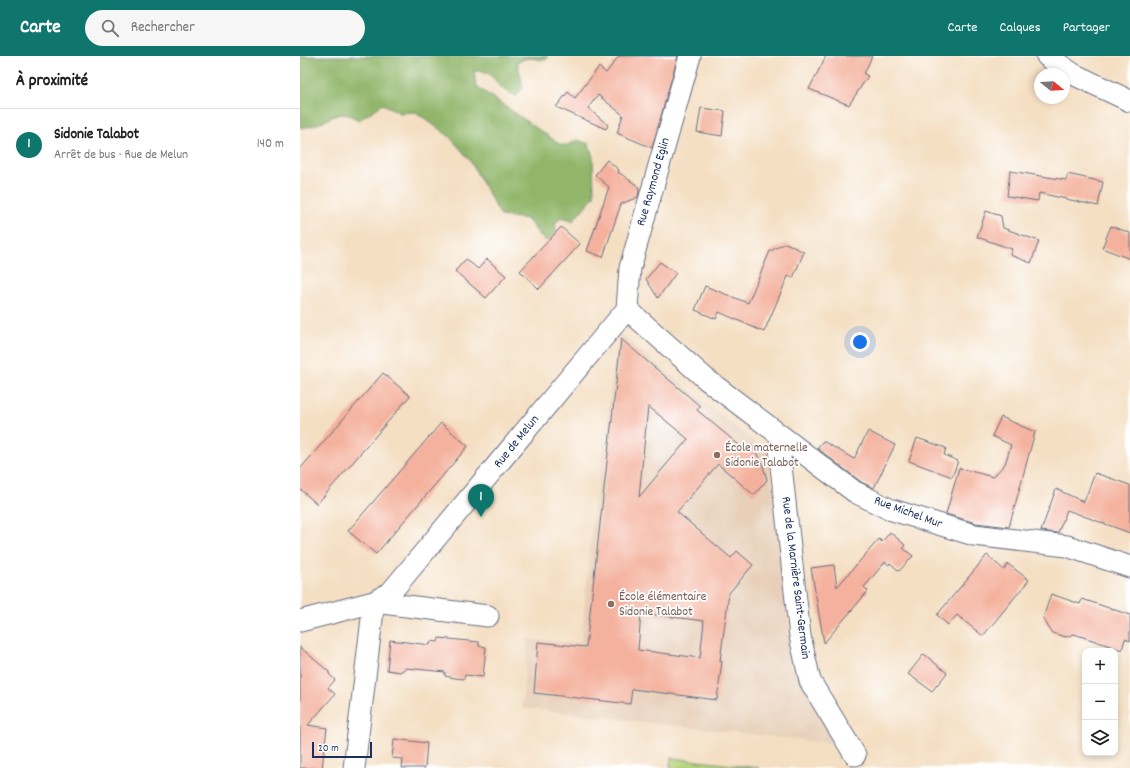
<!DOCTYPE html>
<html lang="fr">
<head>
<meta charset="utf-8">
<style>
  body { margin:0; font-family:Dekko,sans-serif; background:#f6f6f6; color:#222 }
  .controls { position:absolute; right:12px; bottom:12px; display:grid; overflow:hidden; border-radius:8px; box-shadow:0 2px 6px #0003 }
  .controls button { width:36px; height:36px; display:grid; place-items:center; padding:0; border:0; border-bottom:1px solid #e0e0e0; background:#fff; color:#222; font:20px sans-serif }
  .compass { position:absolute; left:734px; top:12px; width:36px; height:36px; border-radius:50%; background:#fff; box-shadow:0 2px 6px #0003; rotate:108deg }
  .scale { position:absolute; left:12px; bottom:10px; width:60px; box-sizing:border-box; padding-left:4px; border:2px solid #1b2f5e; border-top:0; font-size:11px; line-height:14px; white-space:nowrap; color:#1b2f5e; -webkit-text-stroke:3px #fff; paint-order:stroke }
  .you { position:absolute; left:560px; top:286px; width:14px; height:14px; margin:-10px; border:3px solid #fff; border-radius:50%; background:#1a73e8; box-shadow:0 0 0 6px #1a73e833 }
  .badge { display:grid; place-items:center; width:26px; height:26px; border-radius:50%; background:#0f766e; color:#fff; font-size:13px; font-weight:700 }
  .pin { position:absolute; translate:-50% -33px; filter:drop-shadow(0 1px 2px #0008) }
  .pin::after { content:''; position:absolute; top:21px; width:14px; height:12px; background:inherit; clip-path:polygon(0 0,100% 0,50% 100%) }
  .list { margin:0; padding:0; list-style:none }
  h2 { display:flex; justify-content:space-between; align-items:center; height:52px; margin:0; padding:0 16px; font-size:17px }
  h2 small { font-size:13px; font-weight:400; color:#767676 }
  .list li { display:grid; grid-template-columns:26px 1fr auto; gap:12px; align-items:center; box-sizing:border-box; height:72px; padding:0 16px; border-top:1px solid #e0e0e0 }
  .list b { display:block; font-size:15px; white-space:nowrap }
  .list p { margin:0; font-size:13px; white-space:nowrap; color:#767676 }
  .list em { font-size:13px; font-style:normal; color:#767676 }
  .icon { flex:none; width:22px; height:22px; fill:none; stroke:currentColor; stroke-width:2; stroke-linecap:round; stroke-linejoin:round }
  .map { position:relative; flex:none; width:830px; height:712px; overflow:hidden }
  header { display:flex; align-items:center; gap:24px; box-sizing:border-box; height:56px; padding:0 20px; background:#0f766e; color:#fff }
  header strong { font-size:19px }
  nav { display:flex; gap:22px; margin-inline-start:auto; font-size:14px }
  .search { width:280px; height:36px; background:#f6f6f6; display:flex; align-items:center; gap:10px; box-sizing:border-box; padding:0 14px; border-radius:22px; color:#767676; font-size:15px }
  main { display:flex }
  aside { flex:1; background:#fff }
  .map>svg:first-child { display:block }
  .built { fill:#e7cfb8 }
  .green { fill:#b7d47b; stroke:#69826c }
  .forest { fill:#91b66b; stroke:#567264 }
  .building { fill:#f4b29e; fill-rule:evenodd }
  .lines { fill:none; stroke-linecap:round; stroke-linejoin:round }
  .minor-casing { stroke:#676d81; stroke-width:23 }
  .minor { stroke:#fff; stroke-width:21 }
  .education-dot { fill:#8d6e63; stroke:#fff; stroke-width:1.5 }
  .labels { text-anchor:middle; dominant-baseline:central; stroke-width:3.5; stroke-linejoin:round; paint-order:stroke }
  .street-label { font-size:13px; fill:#1b2f5e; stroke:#fff }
  .education-label { font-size:13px; fill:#785e54; stroke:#fff; text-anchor:start }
</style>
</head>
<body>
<header>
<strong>Carte</strong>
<div class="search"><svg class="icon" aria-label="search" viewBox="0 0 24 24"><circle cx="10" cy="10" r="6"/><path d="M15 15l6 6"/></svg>Rechercher</div>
<nav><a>Carte</a><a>Calques</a><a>Partager</a></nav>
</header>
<main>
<aside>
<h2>À proximité<small></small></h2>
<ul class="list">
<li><span class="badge">1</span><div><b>Sidonie Talabot</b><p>Arrêt de bus · Rue de Melun</p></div><em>140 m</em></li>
</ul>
</aside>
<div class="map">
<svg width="830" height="712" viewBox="0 0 830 712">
  <rect width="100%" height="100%" fill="#fff"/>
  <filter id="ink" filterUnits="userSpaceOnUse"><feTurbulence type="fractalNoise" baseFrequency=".025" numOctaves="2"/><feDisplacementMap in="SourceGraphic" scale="8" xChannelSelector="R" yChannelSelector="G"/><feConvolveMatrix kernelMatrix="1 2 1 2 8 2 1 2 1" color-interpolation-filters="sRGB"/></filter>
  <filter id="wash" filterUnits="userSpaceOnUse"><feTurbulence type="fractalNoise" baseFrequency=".012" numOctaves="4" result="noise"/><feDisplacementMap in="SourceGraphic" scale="16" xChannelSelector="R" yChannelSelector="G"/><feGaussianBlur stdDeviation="0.9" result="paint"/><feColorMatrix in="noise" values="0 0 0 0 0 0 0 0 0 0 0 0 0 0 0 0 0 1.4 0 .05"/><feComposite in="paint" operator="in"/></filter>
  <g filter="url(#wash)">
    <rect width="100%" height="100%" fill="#f4dfc3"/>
    <path class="built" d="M319,277l149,120 26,210 41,81 -313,-36 6,-69 53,4 12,-125z"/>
    <path class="green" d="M371,702l88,10h-89z"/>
    <path class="forest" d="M0,0h248l-2,4 -18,-2 -11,4 6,25 -7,10c-5,-3 -10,-6 -14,-9 -11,-11 -11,-18 -28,-17l2,15 85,59h7l9,-5 12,4 4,13 1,39 -21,25 -12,-4 -6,7 2,14 -7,4 -8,-4 -15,-19 -26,-3 -32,-57 -19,-22 -34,-25 -16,1 -17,-9 -24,16c-21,-12 -23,-3 -42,4 -4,2 -11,3 -16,4l-1,-1z"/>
    <g id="blocks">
      <path class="building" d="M319,0h59l-26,92 -35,-15 6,-18 -25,-20 -10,13 20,17 -2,4 -50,-22 12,-15 7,6 24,-31 7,6z
        M526,0h46l-8,18 4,2 -19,29 -40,-16z
        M401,52l24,3 -3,25 -25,-4z
        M307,104l12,10 -1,2 20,14 1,5 -1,6 -17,7 -18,53 -16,-6 22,-64 -14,-12z
        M710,115l56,9 2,-6 35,8 -5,24 -59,-13 -1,8 -31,-5z
        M686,155l15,5 2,12 36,13 -8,22 -21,-8 2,-6 -35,-12z
        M811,170l19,7v26l-28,-11z
        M261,171l19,17 -41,45 -19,-18z
        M486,187l18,9 -11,26 -5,-2 -24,56 -45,-20 -3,7 -21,-9 10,-24 43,17 22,-52z
        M166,203l12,10 9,-10 19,17 -20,22 -31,-27z
        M360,206l16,11 -18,25 -12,-19z
        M321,283l79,67 -3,4 49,41 5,-6 11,17 5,18 -13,15 -36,-31 -41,48 54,46 6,-7 16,14 -24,28 -9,68h2l-5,39 -85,-11 -2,15 -96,-11 4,-51 48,5zM348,350l40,33 -49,58zM341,557l63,8 -4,37 -62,-8z
        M83,317l27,23 -93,108 -17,-15v-20z
        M701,361l34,15 -26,95 -33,-4 -30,-9 13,-46 34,9 12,-13 6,-19 -19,-9z
        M141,367l27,23 -92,108 -28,-23z
        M568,375l27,14 -21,43 -13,-6 -44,-34 6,-7 31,18z
        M617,382l29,10 -2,7 14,6 -6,16 -43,-16z
        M795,417l35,12v48l-63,-23 -9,23 -17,-2 15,-42 28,13z
        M590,476l15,13 -2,3 10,8 -14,15 -9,-8 -1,2 -4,-3 -21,25 4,4 -44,52 -13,-75 23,-3 3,22 42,-48 3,3z
        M687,499l17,15 4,-6 21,16 -46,56 -26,-21 -9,10 -11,-10z
        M751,538l29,10 2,-5 48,16v26l-5,-2 -3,11 -48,-16 -8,3 -14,-4 -9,-15z
        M139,582l40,4v4l7,1 -3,30 -18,-2 -1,4 -9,-1 -10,-2v-4l-39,-4 -6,4 -13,-2 3,-30 40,5 1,-4 7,1z
        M0,591l29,25v2l6,6 -7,8 7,6 -27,31 19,3 -5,40h-22z
        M624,598l23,19 -15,18 -24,-17z
        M94,683l33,4 -2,25h-23l1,-9 -11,-1z"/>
    </g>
  </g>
  <g filter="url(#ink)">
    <use href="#blocks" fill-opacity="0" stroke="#676d81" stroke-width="1"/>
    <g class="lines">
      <defs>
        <path id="minor" d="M747,0l26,18 57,27
          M327,253l79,70 149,113 34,17 85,26 93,11 63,21
          M327,253l3,-41 60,-212
          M482,381l-2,20 20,179 10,45 45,74
          M74,546l114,14
          M0,565l74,-19 17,-10 236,-283
          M54,712l20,-166"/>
      </defs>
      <use href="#minor" class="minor-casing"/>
      <use href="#minor" class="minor"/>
    </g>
  </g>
  <g class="education-dot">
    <circle cx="417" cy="399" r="4"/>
    <circle cx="311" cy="548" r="4"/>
  </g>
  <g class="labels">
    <g class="street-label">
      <text transform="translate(354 126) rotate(-74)">Rue Raymond Eglin</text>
      <text transform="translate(217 386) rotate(-51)">Rue de Melun</text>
      <text transform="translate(608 457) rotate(20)">Rue Michel Mur</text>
      <text transform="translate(495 522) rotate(83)">Rue de la Marnière Saint-Germain</text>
    </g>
    <g class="education-label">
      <text x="425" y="392">École maternelle<tspan x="425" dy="15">Sidonie Talabot</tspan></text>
      <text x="319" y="541">École élémentaire<tspan x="319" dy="15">Sidonie Talabot</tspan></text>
    </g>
  </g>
</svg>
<div class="controls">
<button>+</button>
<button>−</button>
<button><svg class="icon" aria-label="layers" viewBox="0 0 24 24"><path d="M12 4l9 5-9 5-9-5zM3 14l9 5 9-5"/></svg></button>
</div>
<svg class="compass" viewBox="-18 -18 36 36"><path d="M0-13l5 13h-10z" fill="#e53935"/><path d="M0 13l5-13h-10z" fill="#767676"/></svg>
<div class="scale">20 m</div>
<div class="you"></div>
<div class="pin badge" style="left:181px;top:461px">1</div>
</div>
</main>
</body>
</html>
